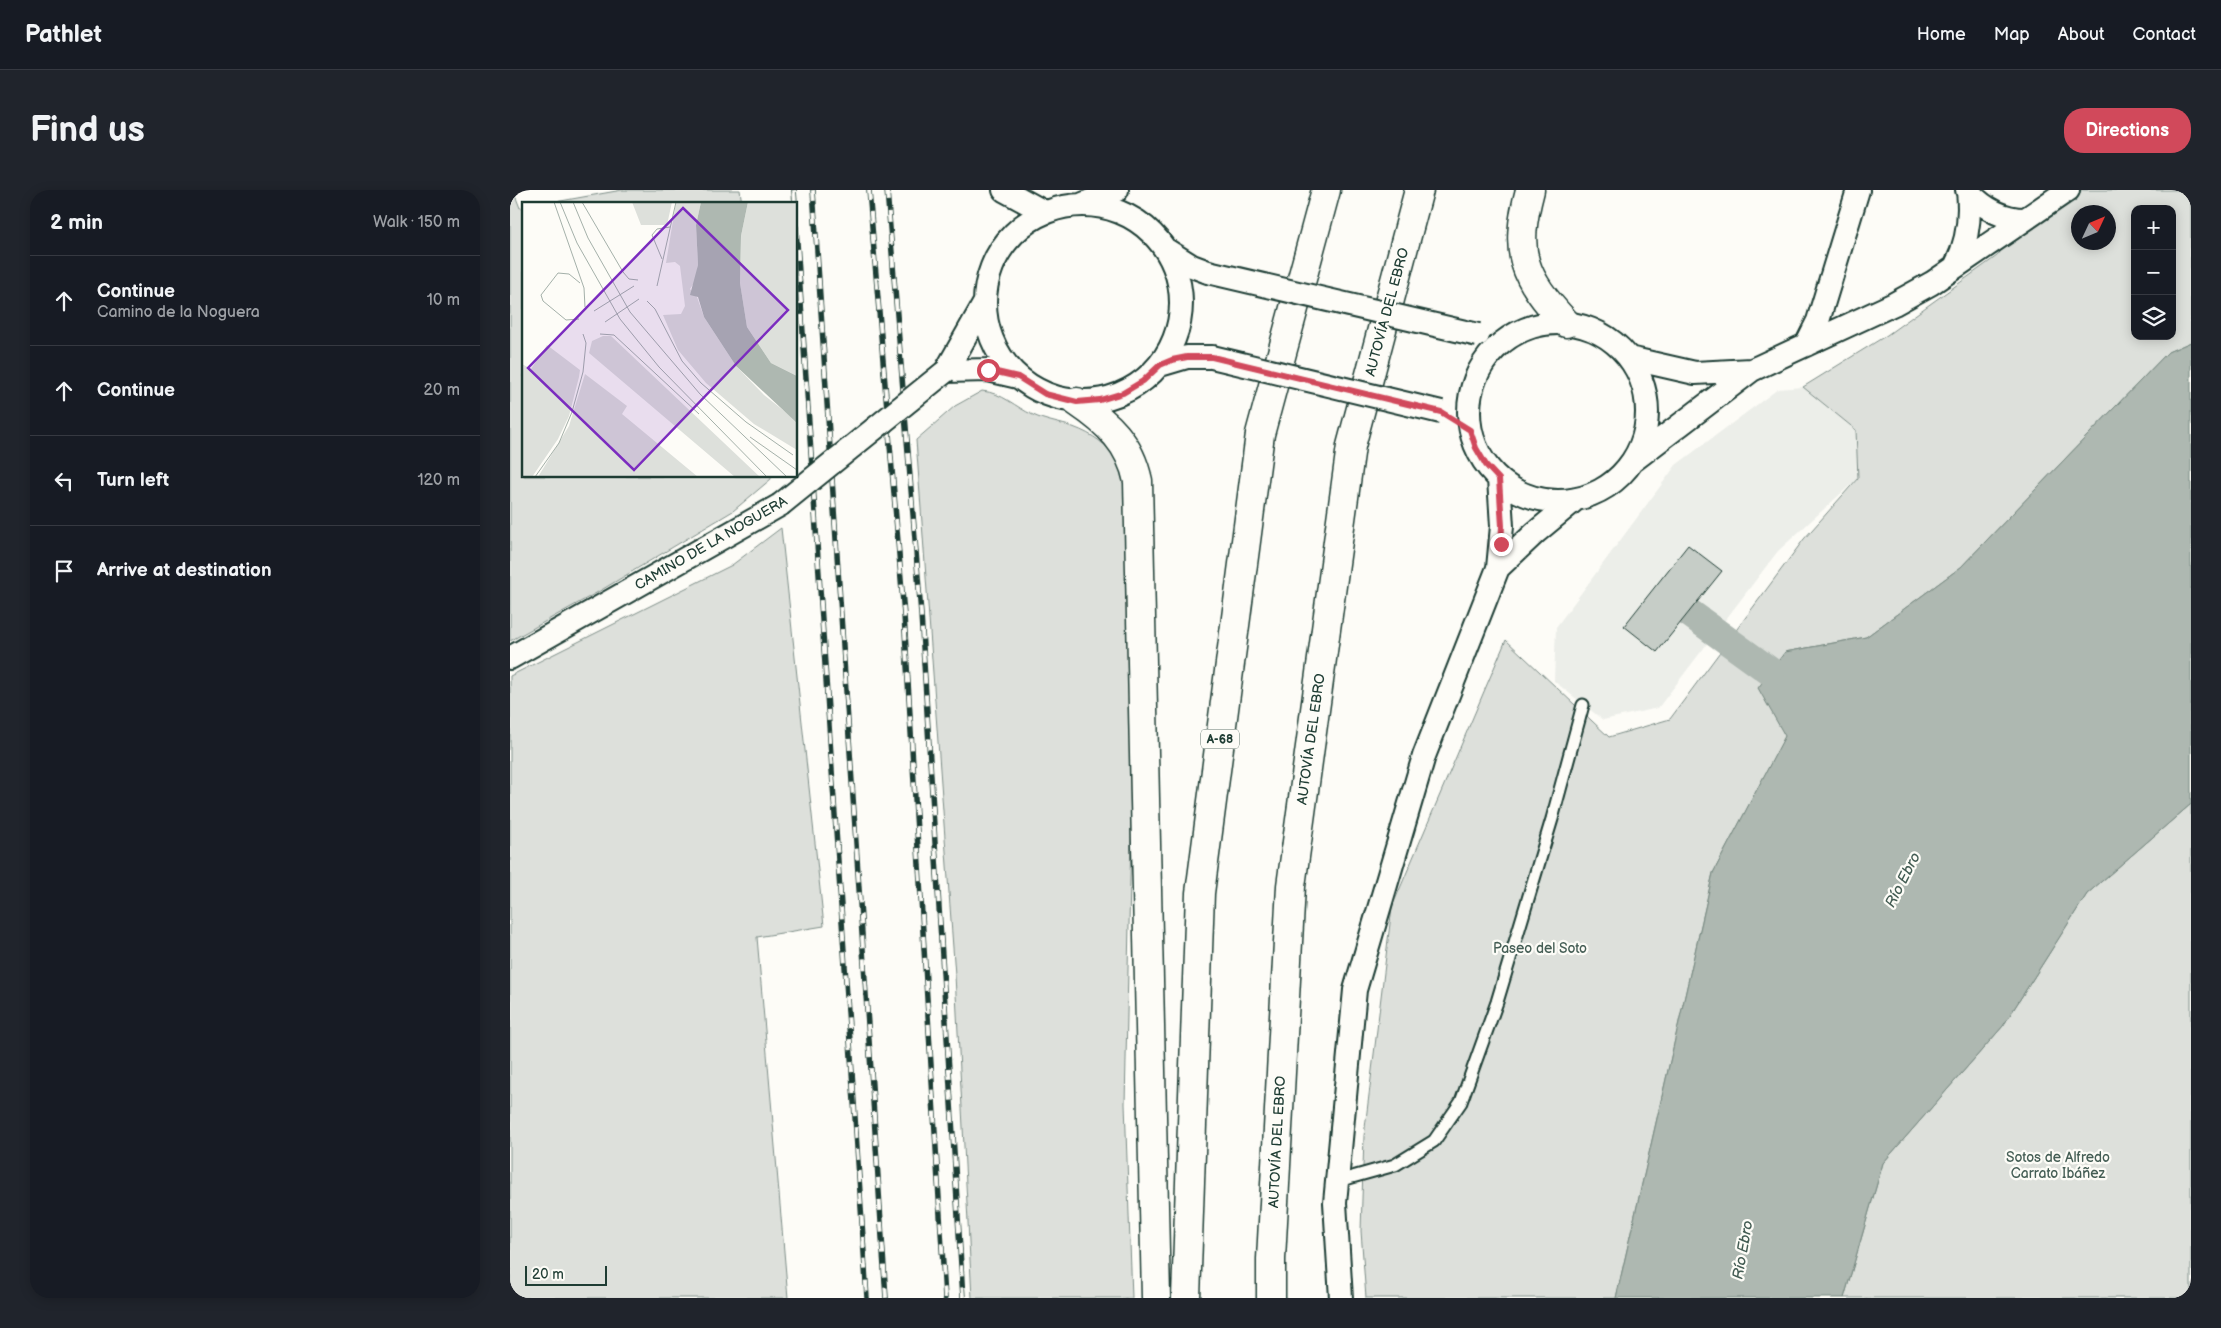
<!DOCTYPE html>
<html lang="en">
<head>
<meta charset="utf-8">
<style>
  body { margin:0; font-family:"Balsamiq Sans",sans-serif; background:#20242c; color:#f1f3f6 }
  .controls { position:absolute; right:15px; top:15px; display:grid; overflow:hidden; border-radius:10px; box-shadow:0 2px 12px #0003 }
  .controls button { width:45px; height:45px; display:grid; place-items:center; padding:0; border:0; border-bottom:1px solid #363941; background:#171b24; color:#f1f3f6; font:25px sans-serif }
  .compass { position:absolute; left:1561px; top:15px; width:45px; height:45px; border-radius:50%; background:#171b24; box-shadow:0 2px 12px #0003; rotate:46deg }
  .scale { position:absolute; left:15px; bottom:12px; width:82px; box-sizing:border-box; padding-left:5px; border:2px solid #1f3d34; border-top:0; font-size:14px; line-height:18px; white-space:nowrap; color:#1f3d34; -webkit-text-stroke:4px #fdfcf7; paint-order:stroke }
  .stop { position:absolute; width:15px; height:15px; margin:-11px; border:4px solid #d1495b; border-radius:50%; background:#fff }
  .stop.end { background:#d1495b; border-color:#fff; box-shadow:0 1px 5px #0008 }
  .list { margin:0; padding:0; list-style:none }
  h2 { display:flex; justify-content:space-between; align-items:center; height:65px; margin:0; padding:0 20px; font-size:21px }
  h2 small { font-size:16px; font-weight:400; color:#9ea1a6 }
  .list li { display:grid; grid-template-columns:32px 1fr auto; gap:15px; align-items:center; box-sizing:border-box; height:90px; padding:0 20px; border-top:1px solid #363941 }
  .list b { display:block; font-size:19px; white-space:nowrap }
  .list p { margin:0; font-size:16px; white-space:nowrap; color:#9ea1a6 }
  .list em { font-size:16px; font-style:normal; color:#9ea1a6 }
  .icon { flex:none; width:28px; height:28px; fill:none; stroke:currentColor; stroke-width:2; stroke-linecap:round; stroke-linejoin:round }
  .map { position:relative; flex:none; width:1681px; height:1108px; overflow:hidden; border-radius:20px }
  header { display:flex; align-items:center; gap:30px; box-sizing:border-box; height:70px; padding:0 25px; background:#171b24; border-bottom:1px solid #363941 }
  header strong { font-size:24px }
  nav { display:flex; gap:28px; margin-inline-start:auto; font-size:18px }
  .intro { display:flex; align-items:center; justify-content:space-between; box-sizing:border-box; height:120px; padding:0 30px }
  h1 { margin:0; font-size:35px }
  .button { padding:12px 22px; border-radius:20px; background:#d1495b; color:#fff; font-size:18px; font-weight:700 }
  main { display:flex; gap:30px; padding:0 30px }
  aside { flex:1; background:#171b24; border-radius:20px; box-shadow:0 2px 12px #0003 }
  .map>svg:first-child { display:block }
  .built { fill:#eceee9 }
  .green { fill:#dde0db; stroke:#7e8e88; fill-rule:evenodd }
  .water { fill:#aeb8b1; stroke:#75877f }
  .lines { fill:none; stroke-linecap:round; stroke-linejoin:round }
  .canal { stroke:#aeb8b1; stroke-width:29 }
  .building { fill:#c6cdc7; stroke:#1f3d34 }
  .lane-casing { stroke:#1f3d34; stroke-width:15 }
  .street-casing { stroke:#1f3d34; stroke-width:26 }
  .highway-casing { stroke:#1f3d34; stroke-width:31 }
  .lane { stroke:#fdfcf7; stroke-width:11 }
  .street { stroke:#fdfcf7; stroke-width:22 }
  .highway { stroke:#fdfcf7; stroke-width:28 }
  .rail-casing { stroke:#1f3d34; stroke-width:5.5 }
  .rail { stroke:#fdfcf7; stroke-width:4; stroke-dasharray:11; stroke-linecap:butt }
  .street-bridge-casing { stroke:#1f3d34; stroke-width:26; stroke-linecap:butt }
  .street-bridge { stroke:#fdfcf7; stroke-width:22 }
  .route { stroke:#d1495b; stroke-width:6 }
  .labels { text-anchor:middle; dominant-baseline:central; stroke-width:4.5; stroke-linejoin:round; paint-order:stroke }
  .shield { fill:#fdfcf7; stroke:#62766e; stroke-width:1 }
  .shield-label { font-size:12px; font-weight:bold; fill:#1f3d34 }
  .street-label { font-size:14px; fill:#1f3d34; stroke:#fdfcf7 }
  .park-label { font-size:14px; fill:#455e55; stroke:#fdfcf7 }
  .water-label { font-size:15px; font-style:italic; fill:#435c53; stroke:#fdfcf7 }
  .inset-road { fill:none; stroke:#a4b0a9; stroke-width:1 }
  .view { fill:#7b2cbf; fill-opacity:0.15; stroke:#7b2cbf; stroke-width:2.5 }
  .inset-edge { fill:none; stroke:#1f3d34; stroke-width:2.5 }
</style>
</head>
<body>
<header>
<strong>Pathlet</strong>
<nav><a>Home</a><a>Map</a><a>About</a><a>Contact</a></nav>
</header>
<div class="intro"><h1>Find us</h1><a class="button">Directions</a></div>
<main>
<aside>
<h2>2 min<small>Walk · 150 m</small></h2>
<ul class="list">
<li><svg class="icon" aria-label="ahead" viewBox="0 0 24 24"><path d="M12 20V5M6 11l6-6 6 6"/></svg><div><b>Continue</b><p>Camino de la Noguera</p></div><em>10 m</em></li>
<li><svg class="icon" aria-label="ahead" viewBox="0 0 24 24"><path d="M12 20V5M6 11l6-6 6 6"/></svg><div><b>Continue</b></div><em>20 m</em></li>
<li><svg class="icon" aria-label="left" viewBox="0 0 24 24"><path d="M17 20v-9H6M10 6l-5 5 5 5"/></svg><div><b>Turn left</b></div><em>120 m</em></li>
<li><svg class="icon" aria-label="arrive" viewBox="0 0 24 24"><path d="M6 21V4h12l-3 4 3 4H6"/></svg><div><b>Arrive at destination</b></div></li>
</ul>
</aside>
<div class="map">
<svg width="1681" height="1108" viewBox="0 0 1681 1108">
  <rect width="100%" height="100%" fill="#fdfcf7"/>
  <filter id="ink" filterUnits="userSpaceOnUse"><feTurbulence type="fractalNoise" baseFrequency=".02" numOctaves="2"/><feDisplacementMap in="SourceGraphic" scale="10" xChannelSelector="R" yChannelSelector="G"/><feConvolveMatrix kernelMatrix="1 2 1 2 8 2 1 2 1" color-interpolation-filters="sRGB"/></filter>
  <g filter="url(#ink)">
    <path class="built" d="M1293,197l53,43 2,48 -80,73 -120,157 -55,12 -49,-39 2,-54 120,-162 102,-76z"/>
    <path class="green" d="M0,0h3l7,18 4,-1v269h247v3l-38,32 -135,81 -88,49z
      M112,0h118l2,14h-198z
      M1558,0h123v152l-23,10 -207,215 -95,70 -81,15 -26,36 27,47 -73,138 -97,425h-250l-5,-67 3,-95 28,-229 114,-267 103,97 61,-18 134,-180 54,-61 -2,-48 -53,-43 84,-52 110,-79 28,-37zM1625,19h37v127h-37zM1568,22h30v30h-30z
      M472,201c21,2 33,16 51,24 13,6 27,8 40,12 41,15 56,42 52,83l6,325 -6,269 7,194h-160l-17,-323 -39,-535 39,-34z
      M271,338l43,398 -67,11 31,361h-278v-622l222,-111z
      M1681,614v494h-347l39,-135 120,-137 84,-132z"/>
    <path class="water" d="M1681,152v462l-104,90 -84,132 -120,137 -39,135h-228l97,-425 72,-137 -27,-48 27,-36 81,-15 95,-70 207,-215z"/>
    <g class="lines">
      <path class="canal" d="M1178,422l83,60"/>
    </g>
    <path class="building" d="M1178,355l34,26 -65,81 -33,-26z"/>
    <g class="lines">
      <defs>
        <path id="lane" d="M828,991l57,-16 39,-24 27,-39 36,-100 55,-183 31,-114"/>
        <path id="street" d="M494,0l40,22
          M1457,0c16,18 34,29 58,29
          M573,14l34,-14
          M475 113a98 98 0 1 1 196 0a98 98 0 1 1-196 0Z
          M655,59l27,17 16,6
          M1446,75c12,-24 15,-47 12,-74
          M959 222a89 89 0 1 1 178 0a89 89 0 1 1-178 0Z
          M1296,155l12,-24 40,-131
          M1119,168l66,15 56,-3
          M650,175l27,-8h25
          M436,181l38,-67
          M436,181l42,-1 30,7
          M1124,270l118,-90 142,-66 38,-21 136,-93
          M988,378l37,-35 41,-34
          M0,468l270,-153
          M831,1108l-6,-95 20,-213 69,-234 74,-188 4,-42 -3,-47"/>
        <path id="highway" d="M1020,0c-17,64 -7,87 36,133
          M567,212c31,21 53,41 61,79l18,817
          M676,1108l14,-405 60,-459 66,-244
          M761,1108v-39l20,-373 60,-440 68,-256"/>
      </defs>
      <use href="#lane" class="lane-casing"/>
      <use href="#street" class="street-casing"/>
      <use href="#highway" class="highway-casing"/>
      <use href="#lane" class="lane"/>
      <use href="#street" class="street"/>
      <use href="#highway" class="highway"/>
      <defs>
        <path id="rail" d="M284,0l1,14
          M303,0l73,1108
          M359,0l35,425 41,683
          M377,0l34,424 42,684
          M286,37l71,1071"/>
      </defs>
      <use href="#rail" class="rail-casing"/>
      <use href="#rail" class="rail"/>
      <defs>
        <path id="street-bridge" d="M698,82l270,63
          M702,167l229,55
          M270,315l166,-134"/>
      </defs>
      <use href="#street-bridge" class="street-bridge-casing"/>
      <use href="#street-bridge" class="street-bridge"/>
    </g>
  </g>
  <g class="lines" filter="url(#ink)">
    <path class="route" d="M478,180l30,7 27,17 32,8 23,-2 23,-7 20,-12 17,-16 12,-5 15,-3h25l229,55 29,18 6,18 10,17 13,14 3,47 -1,18"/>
  </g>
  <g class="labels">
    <rect class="shield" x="691" y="539.5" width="38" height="19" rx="4"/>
    <g class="shield-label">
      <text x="710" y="549">A-68</text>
    </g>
    <g class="street-label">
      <text transform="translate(877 122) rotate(-75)">AUTOVÍA DEL EBRO</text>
      <text transform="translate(201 353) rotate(-30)">CAMINO DE LA NOGUERA</text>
      <text transform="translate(801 549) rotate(-82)">AUTOVÍA DEL EBRO</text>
      <text transform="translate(767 952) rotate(-87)">AUTOVÍA DEL EBRO</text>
    </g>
    <g class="park-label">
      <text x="1030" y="758">Paseo del Soto</text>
      <text x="1548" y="967">Sotos de Alfredo<tspan x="1548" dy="16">Carrato Ibáñez</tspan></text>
    </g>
    <g class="water-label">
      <text transform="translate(1393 690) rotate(-63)">Río Ebro</text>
      <text transform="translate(1233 1060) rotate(-80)">Río Ebro</text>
    </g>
  </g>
  <g transform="translate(12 12)">
    <rect width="275" height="275" fill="#fdfcf7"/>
    <path d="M110,0h40l-5,23h-26zM154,0h25l-5,23 2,40 -2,15 -6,9 7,8 7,20 32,49 28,29 33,26v29l-43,-26 -48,-41 -28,-33 -15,-35 18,-1 4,-8 -5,-40 -5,-4 -9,1zM226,0h49v174l-26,-13 -24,-36 -7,-44 1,-47zM81,134h8l149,141h-25l-146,-124 3,-12zM25,143l33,25 -1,7 -10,39 -11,23 -26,38h-10v-113l9,5zM63,172l42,32 -5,8 76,63h-160l31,-51z" fill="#dde0db"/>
    <path d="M179,0h47l-7,34 -1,47 7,44 24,36 26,13v47l-61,-57 -32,-49 -6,-20 -8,-2 8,-30 -2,-40z" fill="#aeb8b1"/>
    <path class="inset-road" d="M32,0l30,86 1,19M38,0l17,41 43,76 39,48 108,110M51,0l15,36 42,74 70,82 87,83M60,0l41,70 6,7 9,1M140,57l-10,-24 5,-6 13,-2M135,84l19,-84M125,99l8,8 27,52 19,22 45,39 47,33M72,109l40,-25M57,117l-13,1 -23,-19 -2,-6 17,-22 11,1 11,9M83,120l34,-23M78,132l14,1 85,79M228,235l47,33M13,275l24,-34 13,-31 11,-40 3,-29 -3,-9"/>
    <path class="view" d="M161,6l105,102 -154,160 -106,-102z"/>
    <rect width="275" height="275" class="inset-edge"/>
  </g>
</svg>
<div class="controls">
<button>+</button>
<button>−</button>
<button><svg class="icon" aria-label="layers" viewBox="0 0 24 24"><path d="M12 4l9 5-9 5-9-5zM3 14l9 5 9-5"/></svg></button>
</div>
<svg class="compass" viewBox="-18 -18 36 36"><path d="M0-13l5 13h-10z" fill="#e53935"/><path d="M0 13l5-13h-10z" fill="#9ea1a6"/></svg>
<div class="scale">20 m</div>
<div class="stop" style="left:478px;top:180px"></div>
<div class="stop end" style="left:991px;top:354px"></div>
</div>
</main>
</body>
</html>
